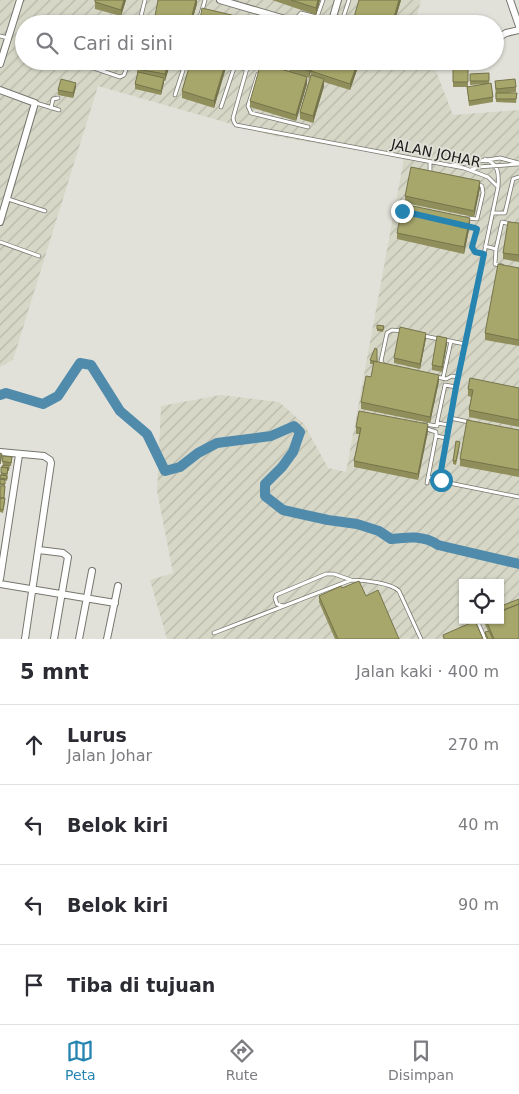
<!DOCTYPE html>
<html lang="id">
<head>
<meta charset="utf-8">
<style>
  body { margin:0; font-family:"DejaVu Sans",sans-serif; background:#f2f2f3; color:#2b2b33 }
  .controls { position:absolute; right:15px; bottom:15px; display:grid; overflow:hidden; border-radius:0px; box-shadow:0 1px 4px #0004 }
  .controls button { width:45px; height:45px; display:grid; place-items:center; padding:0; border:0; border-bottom:1px solid #e1e1e2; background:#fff; color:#2b2b33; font:25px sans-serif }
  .stop { position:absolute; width:15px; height:15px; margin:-11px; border:4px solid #2684b1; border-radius:50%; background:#fff }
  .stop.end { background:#2684b1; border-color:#fff; box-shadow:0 1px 5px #0008 }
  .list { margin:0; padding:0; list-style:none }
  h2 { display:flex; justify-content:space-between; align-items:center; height:65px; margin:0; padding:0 20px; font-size:21px }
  h2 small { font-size:16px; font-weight:400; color:#7c7c81 }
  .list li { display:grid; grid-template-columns:32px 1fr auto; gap:15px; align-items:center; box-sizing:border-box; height:80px; padding:0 20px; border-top:1px solid #e1e1e2 }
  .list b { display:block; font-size:19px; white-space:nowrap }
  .list p { margin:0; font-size:16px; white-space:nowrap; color:#7c7c81 }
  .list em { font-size:16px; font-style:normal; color:#7c7c81 }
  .icon { flex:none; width:28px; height:28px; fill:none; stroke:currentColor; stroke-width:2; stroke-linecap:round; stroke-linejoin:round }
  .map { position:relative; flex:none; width:519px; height:639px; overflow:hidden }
  .search { position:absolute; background:#fff; box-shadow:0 1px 4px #0004; left:15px; right:15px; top:15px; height:55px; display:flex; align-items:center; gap:12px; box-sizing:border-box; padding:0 18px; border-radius:28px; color:#7c7c81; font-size:19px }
  .sheet { height:385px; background:#fff }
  nav { display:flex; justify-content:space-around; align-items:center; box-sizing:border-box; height:70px; border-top:1px solid #e1e1e2; background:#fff; font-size:14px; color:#7c7c81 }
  nav a { display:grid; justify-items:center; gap:2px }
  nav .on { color:#2684b1 }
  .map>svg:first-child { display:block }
  .industrial { fill:url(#industrial-furrows); fill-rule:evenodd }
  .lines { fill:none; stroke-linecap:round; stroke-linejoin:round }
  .river { stroke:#508bac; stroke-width:10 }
  .service-casing { stroke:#76766f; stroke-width:4.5 }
  .minor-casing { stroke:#76766f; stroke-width:8 }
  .service { stroke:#fff; stroke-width:3 }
  .minor { stroke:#fff; stroke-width:6 }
  .wall { fill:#908f5c }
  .shaded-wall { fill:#75744b }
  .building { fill:#a7a66b; stroke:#75744b }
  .route { stroke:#2684b1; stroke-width:6 }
  .labels { text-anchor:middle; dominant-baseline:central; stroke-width:4; stroke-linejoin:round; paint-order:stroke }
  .street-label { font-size:14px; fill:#191916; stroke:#e1e1d9 }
</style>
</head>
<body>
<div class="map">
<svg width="519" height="639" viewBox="0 0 519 639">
  <defs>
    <pattern id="industrial-furrows" width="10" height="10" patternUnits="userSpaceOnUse" patternTransform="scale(1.25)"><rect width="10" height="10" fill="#d7d7c7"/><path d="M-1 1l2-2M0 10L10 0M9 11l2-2" fill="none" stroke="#b8b8aa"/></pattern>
  </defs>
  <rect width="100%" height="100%" fill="#e1e1d9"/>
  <path class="industrial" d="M0,0h421l-6,24h-391v37h408l21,54 66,-5v529h-352l-17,-59 23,-7 -16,-82 4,-85 60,-11 58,7 25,22 24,44 18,4 58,-314 -130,-22 -176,-50 -85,274 -13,7zM463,583h37v37h-37z"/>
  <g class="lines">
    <path class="river" d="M0,395l6,-2 37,11 15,-8 22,-33 11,2 29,46 27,23 18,37 15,-4 18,-14 19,-10 54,-7 23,-10 6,6 -7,20 -11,15 -17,17v12l18,14 45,10 29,4 22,7 12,8c16,-2 33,-4 47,6l81,19"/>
    <defs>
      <path id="service" d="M334,16l9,2 6,-18
        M343,18l1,6
        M294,21l7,-8 16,4 6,-17
        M139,24l6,-24
        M198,24l7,-24
        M260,24l3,-11
        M0,36l8,2
        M236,61l-1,4 12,5
        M249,61l-16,57 1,4 2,3 228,43 24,9 10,10
        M85,65l35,12 4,-2 5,-14
        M258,74l-10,32 3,7 57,14
        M175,95l11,-34
        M36,103l23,7
        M221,107l14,-42
        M51,108l2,-9 5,-1
        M485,159c14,5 14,15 13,28l-42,200 -16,89 4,6 75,15
        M453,165l47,-7 19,5
        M471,170l7,-3 41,-3
        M430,174v-12
        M8,199l37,12
        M492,213h13l8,-34 6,-2
        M467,218l10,1 6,-26 -1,-7 -5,-2
        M466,225l11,4 -5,18 3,5 9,2
        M0,242l39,14
        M485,246l11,3 -1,15 7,2
        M496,249l6,-27 17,4
        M424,336l41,8
        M384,366l-3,-5 6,-28 5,-3 11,1
        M437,377l9,2 6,-3 6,1
        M443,378l8,-37
        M450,418l19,4
        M437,423l8,-38 11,2
        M425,424l12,2v-3l12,2
        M424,428l12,4v4l10,2
        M428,477l13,3
        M427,483l9,-47
        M283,606l-6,-2 -2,-6 1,-3 50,-21h8l17,6
        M477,620l8,19
        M214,633l137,-53c13,0 40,3 48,11l22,48"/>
      <path id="minor" d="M220,0l82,24
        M510,0l9,26
        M331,24l7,-24
        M495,40l11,-7 13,-3
        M442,61l4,5h5l11,-5
        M0,64l20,-64
        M0,90l35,13 -35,119
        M0,452l44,4 6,4 1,3 -26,176
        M39,550l24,3 5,4 -14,82
        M0,579l19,-124
        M0,584l115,19
        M79,639l13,-68
        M107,639l11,-53"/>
    </defs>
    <use href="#service" class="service-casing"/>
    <use href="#minor" class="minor-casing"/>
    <use href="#service" class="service"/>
    <use href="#minor" class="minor"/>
  </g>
  <path class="wall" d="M95,0h31l-5,16 -26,-7z
    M197,0v4l-6,20h-40l4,-6v-2z
    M272,0h48l-4,15z
    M359,0h42l-7,24h-40v-7z
    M139,61h32l-6,20h-1l-3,14 -26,-6v-5l2,-8v-7z
    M191,61h37l-14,47 -32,-10v-7z
    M262,61h28l-3,10h2v-6l25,-4 -5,17 -2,-1v7l-11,37 -46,-14v-6l12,-38z
    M453,64h15v23l16,-3 -14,1v-11l19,-1v10l4,14v5l-24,4 -2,-19h-14z
    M357,70l-7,20 -26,-8v4l-11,37 -13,-4v-7l11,-37v-4z
    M495,81l21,6v5l-8,1h9l-1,10 -20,-1z
    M76,87l-3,11 -15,-3v-5z
    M480,188l-6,29 -69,-14v-7z
    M519,223v39l-16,-3v-6z
    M470,225l-6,29 -67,-15v-6z
    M519,268v78l-34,-6v-7z
    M377,325l7,1 -1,6 -6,-1z
    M426,338l-6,31 -26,-6v-5z
    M447,343l-5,29 -10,-2v-5z
    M370,360l69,21 -9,42 -69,-14v-7l10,-25 3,-13h-4z
    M519,388v39l-50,-10v-7l2,-13 -3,-1v-7z
    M356,427l72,4 -10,49 -64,-13v-6l5,-27h-3z
    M519,430v47l-59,-11v-7z
    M460,445l-4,20 -3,-1v-3z
    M12,460l-1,6h-2v5h-1l-1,10 -2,-1v6l-5,-1v-8l3,-12 -1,-4z
    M0,486l5,16 -2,11 -3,-1z
    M319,596h47l33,43h-64l-16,-37z
    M501,606l18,33h-32l-2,-3v-4l3,-1 -5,-11h17z"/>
  <path class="shaded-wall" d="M124,0h2l-5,16v-6z
    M196,0h1v4l-6,20h-1z
    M318,0h2l-4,15v-7z
    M399,0h2l-7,24h-2z
    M169,61h2l-6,20v-7z
    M226,61h2l-14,47v-7z
    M288,61h2l-4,13v-7z
    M312,61h2l-5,17v-7z
    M357,64v6l-7,20v-6z
    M307,77v7l-11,37v-6z
    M164,78v5l-3,12v-4z
    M324,79v7l-11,37v-7z
    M76,83v4l-3,11v-5z
    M480,181v7l-6,29v-6z
    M470,218v7l-6,29v-7z
    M426,333v5l-6,31v-5z
    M447,338v5l-5,29v-5z
    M439,375v6l-9,42v-6z
    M428,424v7l-10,49v-6z"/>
  <path class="building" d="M95,0h29l-3,10 -26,-8z
    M158,0h38l-6,23 -35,-7z
    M291,0h27l-2,8z
    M359,0h40l-7,24h-16l-22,-7z
    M202,8l38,9 -2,7h-39z
    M153,18l18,6h-20z
    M139,61h30l-4,13 -28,-5z
    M191,61h35l-12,40 -32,-10z
    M269,61h19l-2,6z
    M290,61h22l-3,10 -20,-6z
    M315,61h34l8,3 -7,20 -39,-13z
    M261,63l46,14 -11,38 -46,-14z
    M453,64h15v18h-15z
    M138,72l26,6 -3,13 -26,-7z
    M489,73v8h-19v-7z
    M311,75l13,4 -11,37 -13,-4z
    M61,79l15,4 -3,10 -15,-3z
    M515,79l1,8 -20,2 -1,-8z
    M491,83l2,14 -24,4 -2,-14z
    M496,93h21l-1,6h-20z
    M411,167l69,14 -6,30 -69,-15z
    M403,204l67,14 -6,29 -67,-14z
    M508,222l11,1v32l-16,-2z
    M498,264l21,4v72l-34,-7z
    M377,325l7,1 -1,4 -6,-1z
    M400,327l26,6 -6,31 -26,-6z
    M437,336l10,2 -5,29 -10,-2z
    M375,348l2,1v13l-7,-2z
    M374,361l65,14 -9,42 -69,-15 5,-26 5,1z
    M470,378l49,10v32l-50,-10 4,-20 -5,-1z
    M359,411l69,13 -10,50 -64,-13 7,-33 -5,-1z
    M467,420l52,10v40l-59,-11z
    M456,441l4,1 -4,19h-3z
    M0,453l2,1 -2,10z
    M3,456l9,1 -1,6 -9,-2z
    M3,465l6,1v3h-2l1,-1 -6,-1z
    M1,467l7,1 -1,6 -6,-1z
    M0,475l7,1v3l-7,-1z
    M0,479l5,1v4h-5z
    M0,486h5l-1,12h-4z
    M0,498h5l-2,12 -3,-1z
    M359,581l7,15 12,-6 21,49h-61l-19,-43 22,-10 1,2z
    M519,599v5l-16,6 -2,-4z
    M519,604v35h-25l-8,-19h14v-8z
    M475,621l8,18h-39l-1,-4z
    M489,631l4,8h-5l-3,-7z"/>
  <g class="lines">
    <path class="route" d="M402,211l73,17 2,1 -5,18 3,5 9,2 -28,133 -16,89 1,4"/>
  </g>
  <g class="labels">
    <g class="street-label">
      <text transform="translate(436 153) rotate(12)">JALAN JOHAR</text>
    </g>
  </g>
</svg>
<div class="controls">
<button><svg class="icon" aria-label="locate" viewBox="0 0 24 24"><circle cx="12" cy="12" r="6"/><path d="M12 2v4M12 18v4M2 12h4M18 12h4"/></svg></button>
</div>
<div class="stop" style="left:441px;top:480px"></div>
<div class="stop end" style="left:402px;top:211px"></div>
<div class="search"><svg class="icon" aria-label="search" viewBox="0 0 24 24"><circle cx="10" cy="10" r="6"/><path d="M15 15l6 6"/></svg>Cari di sini</div>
</div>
<section class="sheet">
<h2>5 mnt<small>Jalan kaki · 400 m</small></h2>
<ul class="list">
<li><svg class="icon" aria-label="ahead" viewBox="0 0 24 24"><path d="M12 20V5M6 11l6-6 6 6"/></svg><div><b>Lurus</b><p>Jalan Johar</p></div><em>270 m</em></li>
<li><svg class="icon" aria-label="left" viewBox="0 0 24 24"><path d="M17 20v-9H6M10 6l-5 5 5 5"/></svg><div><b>Belok kiri</b></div><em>40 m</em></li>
<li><svg class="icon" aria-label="left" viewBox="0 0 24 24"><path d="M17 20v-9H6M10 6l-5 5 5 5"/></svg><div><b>Belok kiri</b></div><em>90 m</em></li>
<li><svg class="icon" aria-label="arrive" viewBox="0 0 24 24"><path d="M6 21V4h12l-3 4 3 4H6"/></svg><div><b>Tiba di tujuan</b></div></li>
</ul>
</section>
<nav>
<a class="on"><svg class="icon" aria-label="map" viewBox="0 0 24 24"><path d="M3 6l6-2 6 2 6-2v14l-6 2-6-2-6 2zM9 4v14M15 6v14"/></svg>Peta</a>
<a><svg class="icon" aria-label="directions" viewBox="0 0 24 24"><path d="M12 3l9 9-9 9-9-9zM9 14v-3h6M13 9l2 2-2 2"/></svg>Rute</a>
<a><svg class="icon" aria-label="saved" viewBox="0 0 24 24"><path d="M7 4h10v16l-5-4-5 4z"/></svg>Disimpan</a>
</nav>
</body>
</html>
